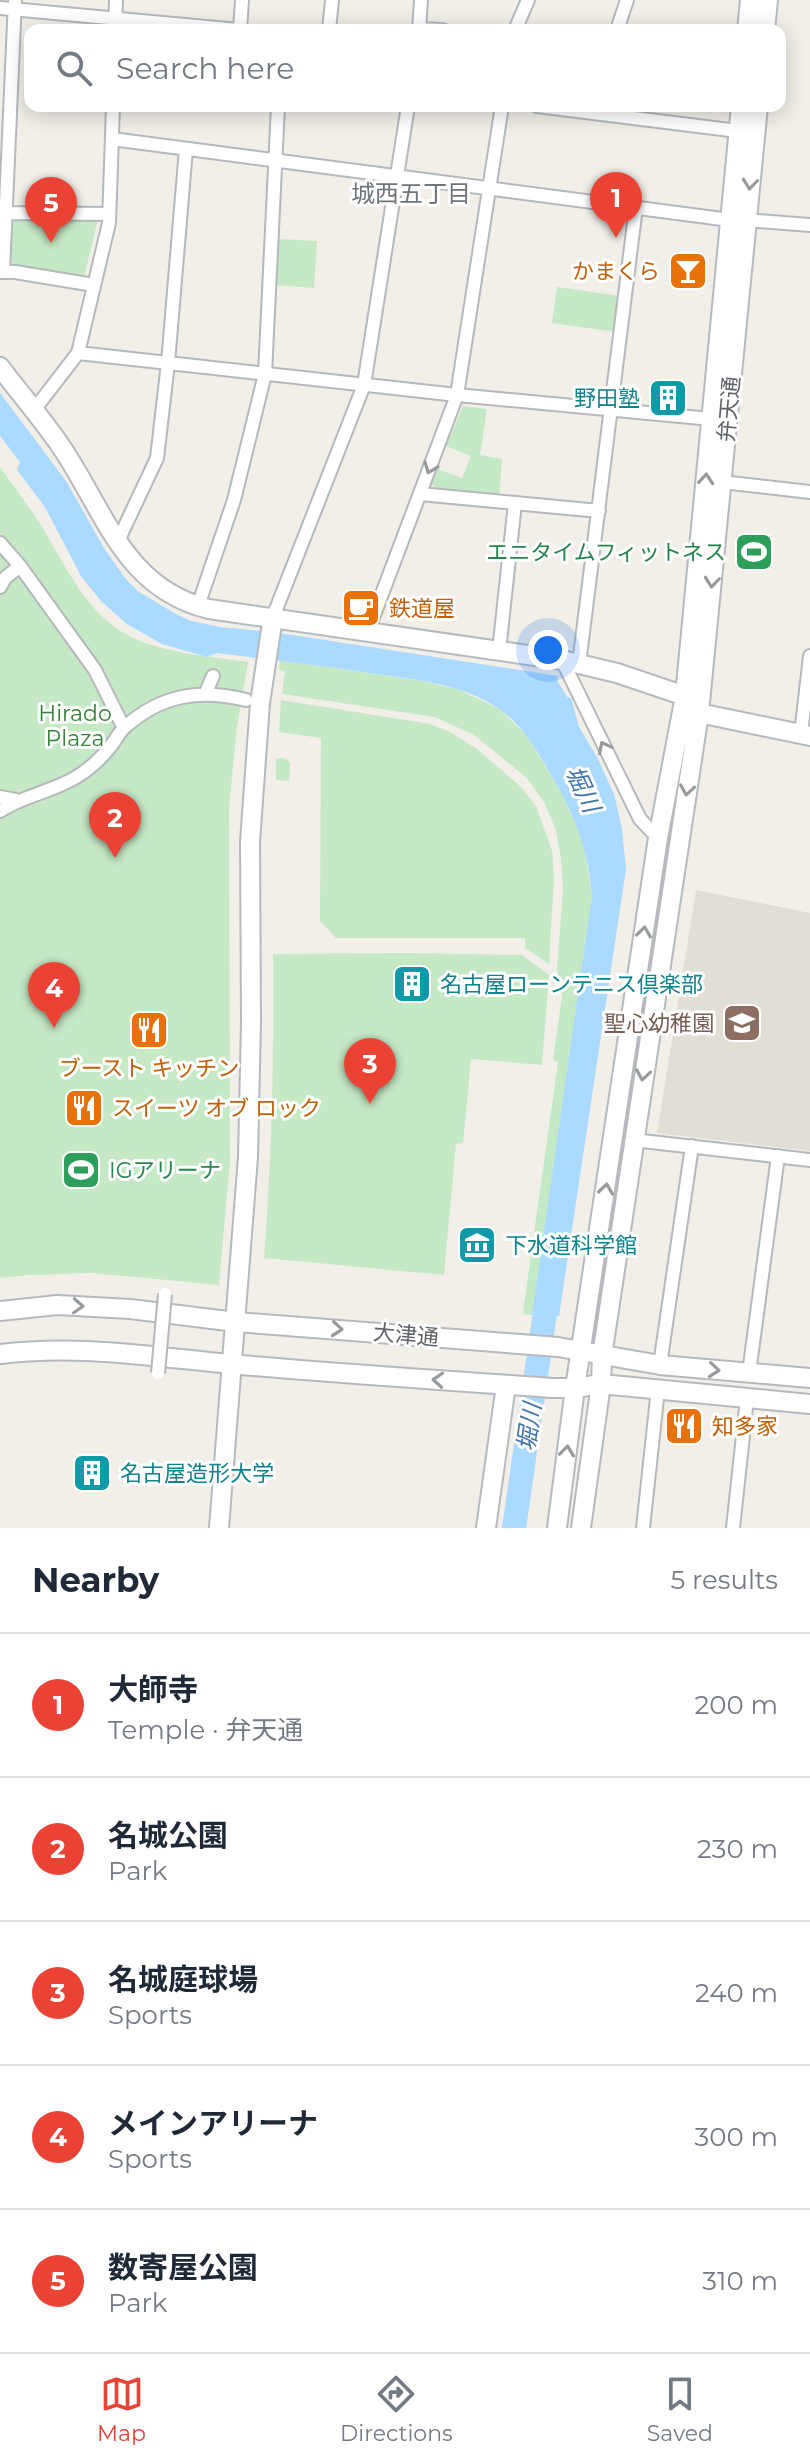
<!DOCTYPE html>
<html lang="en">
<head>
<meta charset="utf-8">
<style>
  body { margin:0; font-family:Montserrat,"Noto Sans JP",sans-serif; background:#f2f2f3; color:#1f2937 }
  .you { position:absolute; left:548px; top:650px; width:28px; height:28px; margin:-20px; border:6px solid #fff; border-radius:50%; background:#1a73e8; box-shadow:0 0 0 12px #1a73e833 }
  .badge { display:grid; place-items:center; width:52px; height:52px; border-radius:50%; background:#ea4335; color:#fff; font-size:26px; font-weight:700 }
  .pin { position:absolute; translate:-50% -66px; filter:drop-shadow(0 2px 4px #0008) }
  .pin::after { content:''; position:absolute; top:42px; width:28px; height:24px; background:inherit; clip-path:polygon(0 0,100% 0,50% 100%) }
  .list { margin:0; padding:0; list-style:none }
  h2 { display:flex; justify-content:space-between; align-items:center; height:104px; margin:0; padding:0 32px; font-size:34px }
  h2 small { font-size:26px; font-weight:400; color:#747a83 }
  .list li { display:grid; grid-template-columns:52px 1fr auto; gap:24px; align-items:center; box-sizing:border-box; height:144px; padding:0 32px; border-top:2px solid #e0e1e3 }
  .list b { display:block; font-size:30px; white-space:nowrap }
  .list p { margin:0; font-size:26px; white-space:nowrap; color:#747a83 }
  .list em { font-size:26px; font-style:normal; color:#747a83 }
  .icon { flex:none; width:44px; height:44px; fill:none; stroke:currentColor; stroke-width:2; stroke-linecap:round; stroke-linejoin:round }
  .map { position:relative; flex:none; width:810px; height:1528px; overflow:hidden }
  .search { position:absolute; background:#fff; box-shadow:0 4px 20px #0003; left:24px; right:24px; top:24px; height:88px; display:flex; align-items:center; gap:20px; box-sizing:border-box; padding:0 28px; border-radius:16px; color:#747a83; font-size:30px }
  .sheet { height:824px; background:#fff }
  nav { display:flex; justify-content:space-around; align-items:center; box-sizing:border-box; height:112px; border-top:2px solid #e0e1e3; background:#fff; font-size:22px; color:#747a83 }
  nav a { display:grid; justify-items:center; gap:4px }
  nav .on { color:#ea4335 }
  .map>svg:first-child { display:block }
  .education { fill:#e1ded6 }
  .green { fill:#c5e8c5 }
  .water { fill:#aadaff }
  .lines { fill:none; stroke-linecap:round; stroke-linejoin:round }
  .river { stroke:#aadaff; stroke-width:24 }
  .street-casing { stroke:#b5b8bc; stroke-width:16 }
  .secondary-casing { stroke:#b6babf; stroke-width:22 }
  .street { stroke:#fff; stroke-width:12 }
  .secondary { stroke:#fff; stroke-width:18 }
  .street-bridge-casing { stroke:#b5b8bc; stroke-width:16; stroke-linecap:butt }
  .street-bridge { stroke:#fff; stroke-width:12 }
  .oneway { stroke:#979a9d }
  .labels { text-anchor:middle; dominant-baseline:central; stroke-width:6; stroke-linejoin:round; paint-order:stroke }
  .food-label { font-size:22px; fill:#c56008; stroke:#fff; text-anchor:start }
  .culture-label { font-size:22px; fill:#0d838f; stroke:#fff; text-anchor:start }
  .street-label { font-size:22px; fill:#5f6368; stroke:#fff }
  .leisure-label { font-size:22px; fill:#27864d; stroke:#fff; text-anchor:end }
  .park-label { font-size:22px; fill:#348238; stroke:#fff }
  .education-label { font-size:22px; fill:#785e54; stroke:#fff; text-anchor:end }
  .neighbourhood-label { font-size:24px; fill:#70757a; stroke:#fff }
  .water-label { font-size:24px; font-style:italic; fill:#4174aa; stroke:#fff }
</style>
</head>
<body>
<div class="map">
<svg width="810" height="1528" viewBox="0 0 810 1528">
  <rect width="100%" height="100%" fill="#f1efe8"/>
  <path class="education" d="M696,890l114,23v238l-153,-18z"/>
  <path class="green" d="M15,217l78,2 4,4 -13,55 -73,-13 1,-46z
    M278,239l39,2 -3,47 -39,-3z
    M557,287l63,9 -4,36 -64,-9z
    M463,406l24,3 -7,46 22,4 -3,36 -62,-6 -6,-6 6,-14 25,9 9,-22 -25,-10z
    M0,467c14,20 29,39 42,60 25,41 48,95 98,114 34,13 72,16 108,21l-11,65 -8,81 1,353 -11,124 -126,-12 -64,2 -29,3z
    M280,660l142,21 35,8 41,19 29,28 34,56 22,48 9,55 -60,420 -9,-1 1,-9 34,-243 -5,-2 9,-63 -5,-28 6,-79 -2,-31 -5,-29 -11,-26 -18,-26 -53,-43 -39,-18 -153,-23 3,-23 -6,-1z
    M281,700l149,24 20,8 27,17 44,38 15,19 16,45 2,25 -5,88 -24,-16v-10h-189l-16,-17 1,-183 -42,-6z
    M281,758l5,1 4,4 -1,18 -13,-1v-21z
    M404,953l118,2 27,20 -7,90 -71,-6 -8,84 -7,1 -12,131 -180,-17c8,-101 10,-202 9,-304z"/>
  <path class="water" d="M0,393l66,88 38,67 21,30 14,14 37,22 15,7 29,6 53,5 285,44 -1,4 10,17 4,1 8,29 18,30 17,37 8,35 4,40 -67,447 -27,-1 60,-420c-4,-45 -16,-76 -38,-115 -16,-27 -30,-54 -56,-72 -39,-26 -90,-29 -135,-36 -49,-7 -97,-13 -146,-19l-10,4 -45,-13 -35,-20 -26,-23 -20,-25 -36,-69 -28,-37 3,-8 -20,-26z"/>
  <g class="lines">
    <path class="river" d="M514,1528l35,-243"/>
    <defs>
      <path id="street" d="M0,8l239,22
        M419,29l24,1
        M115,30l1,-30
        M240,30l2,-30
        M329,30l3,-30
        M419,30l2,-30
        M515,30l13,-30
        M617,30l10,-30
        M537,106l201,25
        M112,139l618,81
        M6,213l103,1
        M746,220l64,5
        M0,272h15l79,13
        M3,272l12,-272
        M78,353l379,42 254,24
        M34,410l44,-57 31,-130 4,-117
        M722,482l88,10
        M420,494l179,17
        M118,541l39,-83 11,-95 18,-214
        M0,543l20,23 75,104 29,58
        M0,587l5,-9 15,-12
        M198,606l36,-106 31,-126 13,-268
        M273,617l91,-232 44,-279
        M368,631l89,-236 45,-289
        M499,651l16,-148
        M562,660l78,159 18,19
        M579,664l57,-457
        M206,692l7,-16
        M801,734l9,-78
        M0,797l16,3
        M0,811c24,-16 53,-19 78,-35 11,-7 24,-19 32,-29 6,-7 9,-15 15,-20 37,-33 75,-38 121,-27
        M633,1140l177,20
        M660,1365l32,-219
        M749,1373l29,-217
        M643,1528l15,-139
        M733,1528l14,-129"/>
      <path id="secondary" d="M747,30l3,-30
        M765,30l3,-30
        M0,367c21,28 45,55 64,84 42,64 62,138 145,158l353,51 55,13 68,23 14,17 111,23
        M0,1311l57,-6 73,4 106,13 322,25 102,18 150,13
        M0,1354c77,-10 154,3 231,10 107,10 214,16 321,24h23l26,-4 209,20
        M219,1528l29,-371 3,-135 -1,-180 10,-139 13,-86
        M486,1528l20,-143
        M557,1528l18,-140 83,-550 27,-142 56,-590
        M581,1528l20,-144 1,-28 97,-643 59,-607"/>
    </defs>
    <use href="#street" class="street-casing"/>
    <use href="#secondary" class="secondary-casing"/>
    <use href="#street" class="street"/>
    <use href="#secondary" class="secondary"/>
    <defs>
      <path id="street-bridge" d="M158,1373l7,-79"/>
    </defs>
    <use href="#street-bridge" class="street-bridge-casing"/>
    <use href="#street-bridge" class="street-bridge"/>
  </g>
  <defs><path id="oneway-chevron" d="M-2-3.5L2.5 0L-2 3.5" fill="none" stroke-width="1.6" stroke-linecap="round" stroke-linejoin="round" transform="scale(2)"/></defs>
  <g class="oneway">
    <use href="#oneway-chevron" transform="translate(750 184) rotate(96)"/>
    <use href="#oneway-chevron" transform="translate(430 468) rotate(111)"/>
    <use href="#oneway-chevron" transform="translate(706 479) rotate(-85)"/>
    <use href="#oneway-chevron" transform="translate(712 582) rotate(96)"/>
    <use href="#oneway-chevron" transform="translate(604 747) rotate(-117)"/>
    <use href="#oneway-chevron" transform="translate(687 790) rotate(99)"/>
    <use href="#oneway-chevron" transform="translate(644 932) rotate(-82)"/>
    <use href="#oneway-chevron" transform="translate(643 1075) rotate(99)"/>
    <use href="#oneway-chevron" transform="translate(606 1189) rotate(-82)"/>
    <use href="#oneway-chevron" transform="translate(78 1306) rotate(3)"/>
    <use href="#oneway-chevron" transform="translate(337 1329) rotate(5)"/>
    <use href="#oneway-chevron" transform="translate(714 1370) rotate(5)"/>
    <use href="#oneway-chevron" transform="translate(438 1380) rotate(-176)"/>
    <use href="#oneway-chevron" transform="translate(567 1451) rotate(-83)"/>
  </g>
  <defs>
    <symbol id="bar-square" viewBox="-11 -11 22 22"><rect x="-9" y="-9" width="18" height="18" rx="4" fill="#e8710a" stroke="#fff"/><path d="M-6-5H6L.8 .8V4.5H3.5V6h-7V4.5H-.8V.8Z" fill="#fff"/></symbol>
    <symbol id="building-square" viewBox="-11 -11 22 22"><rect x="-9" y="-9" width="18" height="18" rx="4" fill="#0f9aa8" stroke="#fff"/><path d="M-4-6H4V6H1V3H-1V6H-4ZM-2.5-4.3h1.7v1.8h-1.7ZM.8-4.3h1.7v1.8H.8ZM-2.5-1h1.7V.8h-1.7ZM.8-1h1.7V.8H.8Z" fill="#fff"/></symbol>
    <symbol id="stadium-square" viewBox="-11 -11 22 22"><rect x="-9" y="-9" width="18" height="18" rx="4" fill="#2e9e5b" stroke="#fff"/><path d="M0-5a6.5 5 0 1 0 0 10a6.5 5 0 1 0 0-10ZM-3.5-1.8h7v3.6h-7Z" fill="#fff"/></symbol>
    <symbol id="cafe-square" viewBox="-11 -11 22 22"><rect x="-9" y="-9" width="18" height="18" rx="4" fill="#e8710a" stroke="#fff"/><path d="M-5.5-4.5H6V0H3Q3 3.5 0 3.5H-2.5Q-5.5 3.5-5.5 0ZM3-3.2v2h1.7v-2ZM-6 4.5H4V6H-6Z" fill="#fff"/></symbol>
    <symbol id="school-square" viewBox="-11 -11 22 22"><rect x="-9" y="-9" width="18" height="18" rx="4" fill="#8d6e63" stroke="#fff"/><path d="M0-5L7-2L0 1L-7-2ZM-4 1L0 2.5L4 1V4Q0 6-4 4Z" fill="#fff"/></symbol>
    <symbol id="restaurant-square" viewBox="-11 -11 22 22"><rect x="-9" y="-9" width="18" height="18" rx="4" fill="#e8710a" stroke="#fff"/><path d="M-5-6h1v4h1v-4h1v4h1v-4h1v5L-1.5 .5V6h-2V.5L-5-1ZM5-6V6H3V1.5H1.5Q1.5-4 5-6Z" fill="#fff"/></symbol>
    <symbol id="museum-square" viewBox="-11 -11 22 22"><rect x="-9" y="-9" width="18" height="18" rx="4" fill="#0f9aa8" stroke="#fff"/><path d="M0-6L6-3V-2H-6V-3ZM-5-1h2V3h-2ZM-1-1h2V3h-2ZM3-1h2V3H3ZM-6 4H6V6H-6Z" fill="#fff"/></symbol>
  </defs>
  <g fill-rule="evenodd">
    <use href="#bar-square" x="666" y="249" width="44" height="44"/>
    <use href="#building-square" x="646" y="376" width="44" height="44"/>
    <use href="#stadium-square" x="732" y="530" width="44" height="44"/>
    <use href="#cafe-square" x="339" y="586" width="44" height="44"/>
    <use href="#building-square" x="390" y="962" width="44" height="44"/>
    <use href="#school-square" x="720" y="1001" width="44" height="44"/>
    <use href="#restaurant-square" x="127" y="1008" width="44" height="44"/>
    <use href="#restaurant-square" x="62" y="1086" width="44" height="44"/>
    <use href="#stadium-square" x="59" y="1148" width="44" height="44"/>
    <use href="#museum-square" x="455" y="1223" width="44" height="44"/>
    <use href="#restaurant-square" x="662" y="1404" width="44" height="44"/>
    <use href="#building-square" x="70" y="1451" width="44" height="44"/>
  </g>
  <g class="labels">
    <g class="food-label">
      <text x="660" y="271" text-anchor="end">かまくら</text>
      <text x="389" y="608">鉄道屋</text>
      <text x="149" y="1068" text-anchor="middle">ブースト キッチン</text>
      <text x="112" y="1108">スイーツ オブ ロック</text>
      <text x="712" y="1426">知多家</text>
    </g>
    <g class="culture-label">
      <text x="640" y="398" text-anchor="end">野田塾</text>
      <text x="440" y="984">名古屋ローンテニス倶楽部</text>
      <text x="505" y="1245">下水道科学館</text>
      <text x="120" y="1473">名古屋造形大学</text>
    </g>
    <g class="street-label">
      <text transform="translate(729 409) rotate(-85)">弁天通</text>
      <text transform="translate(406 1335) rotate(5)">大津通</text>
    </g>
    <g class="leisure-label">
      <text x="726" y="552">エニタイムフィットネス</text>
      <text x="109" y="1170" text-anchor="start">IGアリーナ</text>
    </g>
    <g class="park-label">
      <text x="75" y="713">Hirado<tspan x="75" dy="25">Plaza</tspan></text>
    </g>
    <g class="education-label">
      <text x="714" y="1023">聖心幼稚園</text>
    </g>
    <g class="neighbourhood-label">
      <text x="411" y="193">城西五丁目</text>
    </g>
    <g class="water-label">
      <text transform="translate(583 789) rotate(65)">堀川</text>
      <text transform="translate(529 1427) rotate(-82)">堀川</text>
    </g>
  </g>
</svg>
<div class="you"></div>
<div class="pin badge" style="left:616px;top:238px">1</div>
<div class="pin badge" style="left:115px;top:858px">2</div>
<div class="pin badge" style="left:370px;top:1104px">3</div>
<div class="pin badge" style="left:54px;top:1028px">4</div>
<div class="pin badge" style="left:51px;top:243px">5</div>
<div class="search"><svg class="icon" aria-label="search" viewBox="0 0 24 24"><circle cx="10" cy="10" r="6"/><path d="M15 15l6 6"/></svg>Search here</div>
</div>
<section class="sheet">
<h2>Nearby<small>5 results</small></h2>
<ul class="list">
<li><span class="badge">1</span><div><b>大師寺</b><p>Temple · 弁天通</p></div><em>200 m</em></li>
<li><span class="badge">2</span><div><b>名城公園</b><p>Park</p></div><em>230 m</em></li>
<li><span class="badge">3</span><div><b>名城庭球場</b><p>Sports</p></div><em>240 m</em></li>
<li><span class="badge">4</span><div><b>メインアリーナ</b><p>Sports</p></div><em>300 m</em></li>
<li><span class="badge">5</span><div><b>数寄屋公園</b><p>Park</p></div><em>310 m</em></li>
</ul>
</section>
<nav>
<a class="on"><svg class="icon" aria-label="map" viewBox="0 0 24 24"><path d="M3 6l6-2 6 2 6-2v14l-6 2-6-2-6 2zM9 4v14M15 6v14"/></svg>Map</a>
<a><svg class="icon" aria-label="directions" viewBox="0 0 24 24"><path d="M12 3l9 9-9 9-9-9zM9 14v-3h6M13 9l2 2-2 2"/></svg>Directions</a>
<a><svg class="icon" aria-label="saved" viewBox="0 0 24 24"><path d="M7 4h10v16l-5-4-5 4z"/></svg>Saved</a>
</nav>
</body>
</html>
